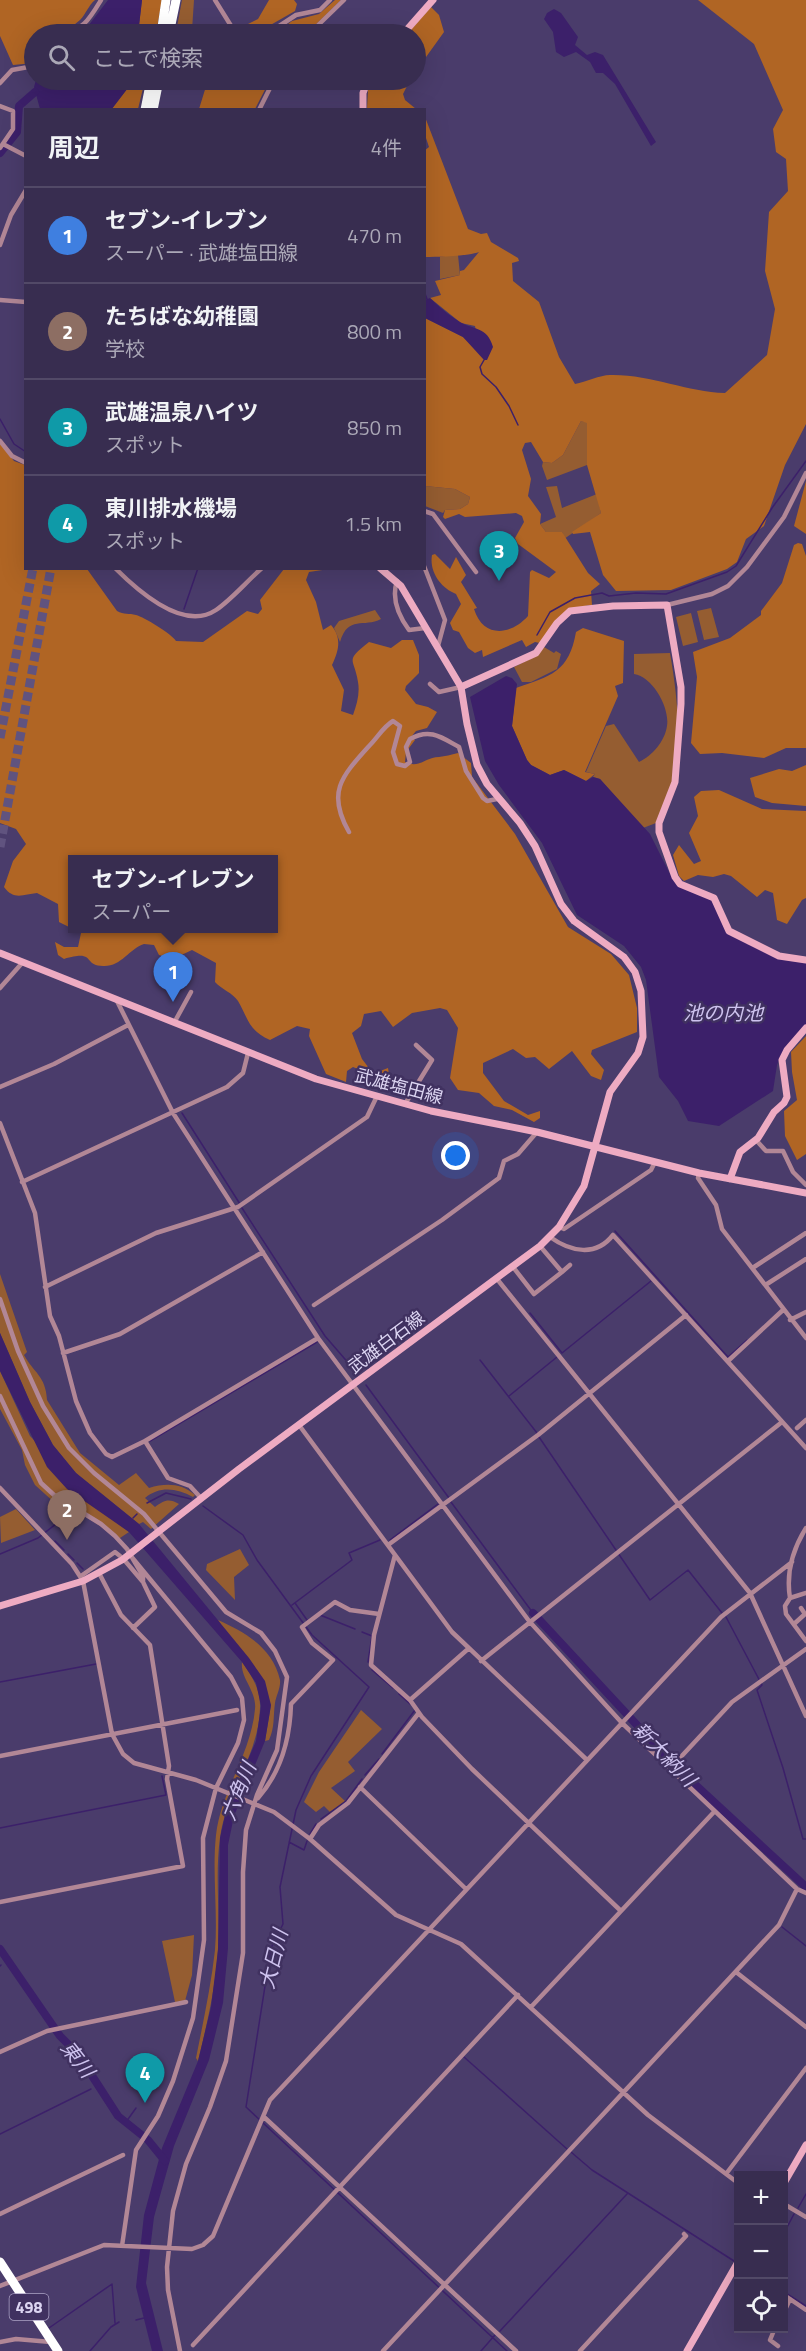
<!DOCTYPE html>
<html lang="ja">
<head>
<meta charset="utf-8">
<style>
  body { margin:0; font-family:"Titillium Web","Noto Sans JP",sans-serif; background:#43395a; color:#f1f3f6 }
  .controls { position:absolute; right:18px; bottom:18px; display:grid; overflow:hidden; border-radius:0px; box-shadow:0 6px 24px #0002 }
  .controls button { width:54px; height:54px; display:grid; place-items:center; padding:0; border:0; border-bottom:2px solid #524967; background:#382d50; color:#f1f3f6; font:30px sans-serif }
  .you { position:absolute; left:456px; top:1156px; width:21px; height:21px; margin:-15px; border:4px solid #fff; border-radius:50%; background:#1a73e8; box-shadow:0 0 0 9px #1a73e833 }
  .badge { display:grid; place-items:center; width:39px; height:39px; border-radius:50%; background:#bca0f2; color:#fff; font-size:20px; font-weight:700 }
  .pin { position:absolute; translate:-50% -50px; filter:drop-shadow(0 2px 3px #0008) }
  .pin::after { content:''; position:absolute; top:32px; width:21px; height:18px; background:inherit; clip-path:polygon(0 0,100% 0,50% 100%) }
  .popup { position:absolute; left:68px; top:855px; width:210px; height:78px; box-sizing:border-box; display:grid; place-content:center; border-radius:0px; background:#382d50; filter:drop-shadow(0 2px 4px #0005); font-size:20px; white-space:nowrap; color:#aba8b7 }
  .popup b { font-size:22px; color:#f1f3f6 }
  .popup::after { content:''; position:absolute; left:50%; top:100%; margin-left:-12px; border:12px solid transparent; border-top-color:#382d50 }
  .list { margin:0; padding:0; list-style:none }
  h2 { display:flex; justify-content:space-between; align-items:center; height:78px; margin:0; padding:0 24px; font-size:26px }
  h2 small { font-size:20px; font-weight:400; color:#aba8b7 }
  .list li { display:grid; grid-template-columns:39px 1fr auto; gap:18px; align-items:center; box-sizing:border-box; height:96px; padding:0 24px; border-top:2px solid #524967 }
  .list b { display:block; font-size:22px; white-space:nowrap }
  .list p { margin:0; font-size:20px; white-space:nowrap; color:#aba8b7 }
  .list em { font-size:20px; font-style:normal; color:#aba8b7 }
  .icon { flex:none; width:33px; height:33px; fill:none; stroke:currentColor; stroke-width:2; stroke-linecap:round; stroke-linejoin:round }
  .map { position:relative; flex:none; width:806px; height:2351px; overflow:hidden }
  .search { position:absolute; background:#382d50; box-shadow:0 6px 24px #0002; left:24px; top:24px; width:402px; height:66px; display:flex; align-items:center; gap:15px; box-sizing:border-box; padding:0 21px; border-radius:33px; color:#aba8b7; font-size:22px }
  .panel { position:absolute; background:#382d50; box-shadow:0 6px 24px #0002; left:24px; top:108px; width:402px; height:462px; border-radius:0px }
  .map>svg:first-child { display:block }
  .green { fill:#955d31 }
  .forest { fill:#b06524; fill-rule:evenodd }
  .water { fill:#3c206a }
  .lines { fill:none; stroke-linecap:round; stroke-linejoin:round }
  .stream { stroke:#3c206a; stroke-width:1.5 }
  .river { stroke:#3c206a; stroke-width:8 }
  .highway-tunnel { stroke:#60537f; stroke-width:9; stroke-dasharray:9 4.5; stroke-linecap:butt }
  .street { stroke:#b28796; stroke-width:4.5 }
  .secondary { stroke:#eeabc2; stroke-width:7 }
  .highway { stroke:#fff; stroke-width:9 }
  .labels { text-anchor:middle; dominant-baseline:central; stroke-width:5; stroke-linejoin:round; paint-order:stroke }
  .shield { fill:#403160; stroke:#ada4c6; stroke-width:1.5 }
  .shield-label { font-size:16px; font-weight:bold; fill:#dcd5f2 }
  .street-label { font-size:18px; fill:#dcd5f2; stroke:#403160 }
  .water-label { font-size:20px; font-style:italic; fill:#cec3ef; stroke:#403160 }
</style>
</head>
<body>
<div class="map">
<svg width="806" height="2351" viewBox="0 0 806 2351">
  <rect width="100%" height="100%" fill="#4a3c6b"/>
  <path class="green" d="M182,0h12l-2,30 -15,-3z
    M455,254l3,1 2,20 -20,4v-22z
    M581,421l6,1v43l-40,15 -5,-14 1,-4 9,1 11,-8z
    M425,486l30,3 15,8 -2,7 -8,5 -15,1 -2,3 -18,-7z
    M557,486l5,22 35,-14 4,19 -37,26 -2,-7h-16l-6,-8 16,-7 -10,-30z
    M711,608l8,29 -15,3 -7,-29z
    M375,610l6,9c-17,9 -33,-4 -41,23l-6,-14 5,-7z
    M691,613l7,29 -15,4 -7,-29z
    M544,647l10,6 2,-2 5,3 -4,15 -26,13h-9l-8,-15 20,-10z
    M670,653c7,41 12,85 4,126 -3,15 -12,30 -18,44l-13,5 -43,-49 -7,-2 2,-3 -9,-2 20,-46 8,-2 25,38c13,-6 26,-21 28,-36 3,-18 -14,-49 -33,-52v-20z
    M0,1274l27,78 -3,3c9,17 22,21 23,45l33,53 39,32 17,-12 13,15c17,-5 32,-5 46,7l-2,2c-17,-9 -33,-11 -48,1l10,9c9,-7 14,-9 24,-3l-28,25 -8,-7 -4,2 -63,-51 -23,-28 -23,-43 -30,-69z
    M0,1371l30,65 78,80 21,16 -12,8 -15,-13 -42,-26 -5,2 -20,-18 -10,-20 -3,-15 -22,-41z
    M16,1509l19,21 -34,13 -1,-26z
    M240,1549l9,16 -15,12 1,23 -29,-30 1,-6z
    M218,1620c27,12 55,28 62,60 1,7 -4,16 -5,23 -2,14 0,24 -6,37l-4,1 6,-36z
    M242,1662c10,14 19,28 18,46 -1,47 -34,84 -40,130 -5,36 0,74 -2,110 -2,38 -11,76 -20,113l-2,-3c7,-35 15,-72 19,-108 3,-38 -3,-77 1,-115 5,-44 35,-81 39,-126 2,-18 -15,-31 -13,-47z
    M361,1710l21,19 -34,33 7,9 -24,17 14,13 -15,11 -6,-6 -8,6 -12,-10 15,-30z
    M194,1935l-2,40 -7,26 -10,1 -13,-61z"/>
  <path class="forest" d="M0,0h95c-7,6 -9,14 -15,20 -11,11 -31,14 -46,14v29l-21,2 -13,-29z
    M142,0h20l-6,34h-18z
    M269,0h25l3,4 -2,7 -35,20 -8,1 -6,-7 12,-6z
    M335,0h6l-35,34h-31l17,-13 27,-7z
    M698,0h108v424l-21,41 -21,61 -18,13 -9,23 -10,7 -56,21 -55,1 -13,-16 -13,-43 -17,2 -1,-2 29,-19 -14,-48v-42l-6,-2 -18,34 -11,8 -9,-1 -12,-20 -6,1 -3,7 9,29 -3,17 13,18 -1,10 6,8h16l26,41 12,11 -9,7 1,14c-31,4 -35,15 -52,38l-5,-1 -9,5 -4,-7 -39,17 -1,-7 -7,3 -7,-5 -9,-16 -6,-2 -3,-7 11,-19 -5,-10c-15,-6 -27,-22 -24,-39l3,-1 15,15 6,-12 10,18 -5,7 16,26 -3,1c9,29 36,27 54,7l2,-44 2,-2 17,8 7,-6 -38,-28 -3,-6 9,-16 -2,-6 -6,-3 -51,4 -6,-3 -14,5 -2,-2 2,-7 15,-1 8,-5 2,-7 -15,-8 -30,-3v-168l38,19 17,16 -5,-27 -14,-3 -31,-25 11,-3 -6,-14 25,-6v-4l4,-1 15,-18c-10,4 -41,5 -54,5l-1,-106 5,-4 -4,-12v-18l43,112 13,5 6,-1 4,9 27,16 1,3 -7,2 1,18 26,21 20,55 16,27c11,-2 25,-9 35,-9 40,-1 77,17 115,18l42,-38 8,-46 -10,-38 4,-59 19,-21 -2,-32 -10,-7 -3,-23 10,-19 -29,-66z
    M431,7l8,8 5,17 -28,39v-37h-9z
    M134,80h11l-7,29 -27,1z
    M208,80h62l-15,29h-56z
    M373,80h37l-7,14 2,6 11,9h-49l1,-19z
    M0,443l14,18 11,4 1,103 61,1 30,42c7,4 12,2 19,4 8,2 36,19 40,26l27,1 44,-31 11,3 4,-5 -2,-9 24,-31h45l-20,3 -3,8 10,22 7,28 8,-5c11,13 8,25 1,40l12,25 -3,21 12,4c4,-11 7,-22 5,-33 -4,-25 -14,-20 11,-40l22,6 11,-8h11l6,15v18l-13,13 -1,4 11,14 12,3 9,5 -10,16 -11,3 -5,6 4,3 -9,12 -1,10c15,7 20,-5 34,-5 6,-1 12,-2 19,-4l13,10 1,14 43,57 53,93 43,27 18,21 8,33v24l-45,18 -1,4 13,16 -3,10 -10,-4 -19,-25 -23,18 -14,-12 -9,1 -13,-9 -30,14v10l21,28 24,14 12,-4v7l-6,4 -22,-12 -18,-4 -15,-13 -21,-3 -8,-12 8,-50 -11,-18 -7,-2 -28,5 -19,14 -12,-16 -17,3 -3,12 -9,7 10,26 10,13 3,1 13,-5 1,6 -4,7c-14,-1 -20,-10 -32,-14l-6,4 -1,11 -20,-8 -17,-38 1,-7 -13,-3 -27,14c-22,-10 -21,-20 -32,-39 -5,-8 -17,-12 -23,-19l1,-19 -24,-13 -19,9 -14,-4 -5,-10 -10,-1c-15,5 -23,23 -41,22 -21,0 -6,-17 -39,-7l-6,-4 -3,-13 9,5h14l3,-14 -22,-11 -1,-18 -21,-11c-13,1 -23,8 -33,-6l9,-26 13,-17 -10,-15 -16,-6zM72,860h202v68h-202z
    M806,481v53l-12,-8z
    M798,543l4,1 4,12v192h-20l-22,10 -42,-5 -22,1 -9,-11 6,-66 -4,-25 37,-14 31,-23v-4l21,-28 12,-38z
    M583,628l41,13 -1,42 -8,3 3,10 -33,76 10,2 -9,7 -22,-11 -14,5 -19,-10 -4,-5 -15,-34 4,-38c35,-12 53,-16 60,-56z
    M806,765v41l-34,-3 -17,-6 -5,-19 29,-9 13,2z
    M719,790l43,19 44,2v87l-4,2 -15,24 -10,-4 -4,-27 -8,-3 -8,7 -26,-21 -7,-2 -11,3 -15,-2 -14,6 -5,-5 -6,-21 6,-10 15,19 7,-3 -12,-28 9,-17 -4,-19 7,-6z
    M806,1036v118l-9,6 -12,-24 -1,-25 13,-11 -5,-28 -1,-20z"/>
  <path class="water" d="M108,0h34l-4,34h-56z
    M554,9l7,4 17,24 -3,8 12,10 8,-3 8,3 53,87 -5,4 -36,-62 -12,-11h-7l-6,-11 -14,-10 -12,5 -8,-5 -3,-20 -9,-13 3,-6z
    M36,80h98l-23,30 -71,-1 -6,-22z
    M430,298c8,8 20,18 30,24 13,8 27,4 33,25l-6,13h-3l-21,-23 -38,-19v-18z
    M506,676l6,2 5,6 -5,42 15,34 4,5 19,10 14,-5 22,11 7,-4 7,2 50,55 21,42 39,20 21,40 52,24 23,3v62l-25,30 -4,10 -4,26 -54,35 -31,-5 -10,-20 -19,-24 -13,-97 -5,-13 -17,-21 -47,-31 -35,-72 -43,-58 -14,-24 -15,-64z
    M0,1333l30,69 23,43 23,28 63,51 110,134 16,23 6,24 -6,36 -31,75 -6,29v103l-5,55 -14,57 -35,86 -20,71 -8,66 17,68h-11l-16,-64 8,-72 18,-67 36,-87 13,-54 7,-57 2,-112 6,-27 30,-70 5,-35 -5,-23 -14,-21 -113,-130 -62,-43 -20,-22 -47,-96z"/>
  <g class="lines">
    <path class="stream" d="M424,291l3,8
      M484,360l-4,7 2,7 14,13 13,19 9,19
      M0,419l14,25 12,8
      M119,568v1
      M184,609l14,-41
      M537,635l13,-23 25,-14 27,-5 7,3 27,-3 30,1 61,-22 9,-6 36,-58 34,-47
      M182,1113l58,91
      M242,1208l83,128 32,37
      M615,1231l113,126 19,-17
      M530,1313l32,40 89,-72
      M480,1360l57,73
      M366,1385l83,113
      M509,1396l48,-39
      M539,1437l111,163 38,-30 34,43
      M150,1441l167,-99
      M451,1502l82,111
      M147,1503l19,-10 25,6
      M203,1506l40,29 14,25 55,75 57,52 -58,89 -15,34 -16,77 3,37 -12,24 -25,159 261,244
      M133,1518l4,-4
      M390,1540l48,-36
      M55,1541l9,9
      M0,1554l38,-16 32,-25
      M68,1554l6,6
      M77,1563l6,6
      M295,1603l12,17
      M292,1605l60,-45 -3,-7 31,-13
      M320,1615l35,14
      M726,1617l36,68 -5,5 26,78 20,71h3
      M362,1632l10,4 -4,26
      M372,1670l21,18
      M0,1682l96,-18
      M399,1694l11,10
      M382,1754l33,-44
      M365,1775l14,-16
      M321,1819l25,-18 16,-22
      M0,1828l166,-33 -4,-19
      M310,1834l6,-10
      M289,1842l15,8 3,-9
      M782,1927l24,19
      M0,1966l1,-1
      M464,2057l103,92
      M126,2122l10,-14
      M0,2134l91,-45
      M571,2152l21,18 142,91
      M798,2208l8,-14
      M784,2233l10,-19
      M784,2292l22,14
      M136,2320l8,-2
      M49,2328l63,-44 3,39
      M500,2331l127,-137
      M90,2351l21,-24 8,-5
      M481,2351l14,-16"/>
    <path class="river" d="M0,153l17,-21 2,-26 16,-14
      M533,1613l142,153 131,121
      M0,1949l60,87 18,18 40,62 30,24 17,21"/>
    <path class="highway-tunnel" d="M0,738l33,-170
      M0,847l51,-279"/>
    <path class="street" d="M215,0l18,29 10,5
      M61,34c22,-3 29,-16 40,-34
      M267,34l29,-19 24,-5 10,-10
      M309,34l35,-34
      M0,83l12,-13 22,-4
      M0,106l13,5v18l-13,19
      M259,110l15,-30
      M3,144l23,12
      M0,245l11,-30 15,-25
      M0,300l26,2
      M0,441l12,15 14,7
      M424,511l9,3 43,58
      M424,566l21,54 -7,26
      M115,568c22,22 68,64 101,42 16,-11 31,-29 46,-42
      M397,581c-6,18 1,34 12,49l16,-2
      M667,605l45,-11 16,-8 19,-19 37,-50 22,-44
      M430,684l9,8 22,-5
      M349,832c-23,-40 -7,-56 21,-87 8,-8 13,-18 23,-24l7,5 -7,26 4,12 8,2 5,-4 -4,-15 4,-8c20,-11 31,-2 49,8l7,24 17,27 4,3 10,-2
      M0,988l23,-26
      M117,1001l56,112 145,225 211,283 93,102 175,166 9,4
      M174,1023l17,-31
      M0,1087l54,-23 74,-39
      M405,1104l27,-44 -16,-15
      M0,1123l35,90 15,103 9,20 17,65 14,32 16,21 6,3 33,-16 23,37 22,8 11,12
      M756,1140l10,11h17l10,21 13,13
      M699,1173l-1,5 18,27 6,24 84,109
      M22,1182l205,-95 16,-14 5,-20
      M559,1227l5,2 87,-59 4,-8
      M550,1237c21,15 46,20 63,-2l193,213
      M513,1267l21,27 28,-22 -22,-26
      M754,1267l52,-34
      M562,1272l8,-7
      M497,1279l253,314 56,123
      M767,1284l39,-25
      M45,1287l111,-54 82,-26 129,-90 10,-21
      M0,1299l18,52 25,55 26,42 25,25 50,41 82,98 35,21 14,18 12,26 -10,73 -20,45 -11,35 -3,42v81l-17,108 -16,46 -24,57 -13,47 -6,56 1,23 12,61
      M314,1305l128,-85 57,-42 5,-17 14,-7 19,-22
      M790,1320l16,-8
      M63,1353l57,-19 143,-82
      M728,1361l55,-51
      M0,1396l41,87 13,12 47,29 14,12 12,13 16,27v6
      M299,1425l153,207 135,128
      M797,1428l9,-8
      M145,1441l173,-103
      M0,1488l72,76 11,17 29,153 11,20 11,9 62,17 78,32 36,27 86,76 65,29 187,171 90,68
      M806,1528c-13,21 -20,46 -16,70l-5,8 1,8 20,27
      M388,1545l150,-110 148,-120
      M395,1555l-21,80 -3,30 39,35 12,17 50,52 149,142
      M126,1562l17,20 12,25 -22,21
      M81,1576l34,-24 5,4
      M790,1598l16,-5
      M794,1624l11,-10 -4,-6
      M481,1661l301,-239
      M410,1700l58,-51
      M0,1756l237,-46
      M678,1760l54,-58 74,-53
      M360,1787l106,102
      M258,1798c23,-26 32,-60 33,-94l42,-44 -21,-17 -10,-16 33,-25 15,8 29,4
      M310,1839l9,-14 29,-22 70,-89
      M0,1902l183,-36 -16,-87 2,-13 -19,-121 -29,-30 -22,-42
      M736,1972l70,55
      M531,2007l182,-194
      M0,2052l47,-21 139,-29
      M264,2117l252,234
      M726,2174l80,-106
      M784,2204l22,13
      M0,2214l123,-59
      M122,2246l14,-96 22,-34 15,-35 20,-63 11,-78 -1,-102 13,-50 22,-45 6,-23 -2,-22 -11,-21 -101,-122
      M0,2286l104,-41 88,4 11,-4 10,-9 57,-136 451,-483 71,-55
      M784,2295l22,15
      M784,2312l6,-13
      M775,2328l-5,12 8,6
      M0,2342l16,-3 35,3
      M193,2345l325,-350
      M383,2351l396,-426 18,-36
      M580,2351l106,-115 -2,-2"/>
    <path class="secondary" d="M403,34l30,-34
      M363,110v-17l5,-13
      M461,687l75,-34 21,-30 13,-12 43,-5 54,-1 14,82v17l-6,78 -16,41v9l16,45 5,7 34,14 15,33 50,25 27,4
      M0,953l316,126 115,32 106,21 162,41 107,20
      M730,1179l10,-27 18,-14 16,-26 10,-9 3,-6 -5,-37 5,-10 19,-22
      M0,1606l83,-25 39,-21 117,-91 301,-223 19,-19 25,-41 26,-94 28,-39 5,-16 -2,-46 -6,-19 -11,-15 -50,-36 -13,-17 -26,-58 -15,-23 -33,-39 -10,-19 -10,-41 -6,-37 -60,-101 -21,-18
      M784,2183l22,-38
      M687,2351l51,-89"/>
    <path class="highway" d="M161,34l5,-34
      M169,34l7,-34
      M145,110l6,-30
      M153,110l6,-30
      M0,2262l58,89"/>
  </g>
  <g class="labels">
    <rect class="shield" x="9.5" y="2294" width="39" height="26" rx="4.5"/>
    <g class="shield-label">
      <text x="29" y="2307">498</text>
    </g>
    <g class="street-label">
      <text transform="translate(399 1086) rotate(15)">武雄塩田線</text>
      <text transform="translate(386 1342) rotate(-37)">武雄白石線</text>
    </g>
    <g class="water-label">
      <text x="723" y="1012">池の内池</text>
      <text transform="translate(665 1754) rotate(46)">新大納川</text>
      <text transform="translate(238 1791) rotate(-68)">六角川</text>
      <text transform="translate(273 1959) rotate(-76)">大日川</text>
      <text transform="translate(78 2059) rotate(52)">東川</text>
    </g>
  </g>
</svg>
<div class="controls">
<button>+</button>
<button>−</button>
<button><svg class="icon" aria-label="locate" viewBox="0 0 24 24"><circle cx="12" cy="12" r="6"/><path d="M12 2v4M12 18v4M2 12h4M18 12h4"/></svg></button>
</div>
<div class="you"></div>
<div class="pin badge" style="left:173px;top:1002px;background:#3f7fe0">1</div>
<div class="popup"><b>セブン-イレブン</b>スーパー</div>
<div class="pin badge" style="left:67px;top:1540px;background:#8d6e63">2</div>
<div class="pin badge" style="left:499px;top:581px;background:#0f9aa8">3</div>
<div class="pin badge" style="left:145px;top:2103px;background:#0f9aa8">4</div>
<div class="search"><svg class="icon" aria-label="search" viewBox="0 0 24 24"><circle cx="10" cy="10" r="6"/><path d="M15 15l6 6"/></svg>ここで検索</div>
<section class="panel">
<h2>周辺<small>4件</small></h2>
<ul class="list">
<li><span class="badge" style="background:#3f7fe0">1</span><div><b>セブン-イレブン</b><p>スーパー · 武雄塩田線</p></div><em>470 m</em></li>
<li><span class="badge" style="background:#8d6e63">2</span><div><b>たちばな幼稚園</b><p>学校</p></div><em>800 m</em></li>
<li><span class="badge" style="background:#0f9aa8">3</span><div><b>武雄温泉ハイツ</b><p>スポット</p></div><em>850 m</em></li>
<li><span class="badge" style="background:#0f9aa8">4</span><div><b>東川排水機場</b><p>スポット</p></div><em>1.5 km</em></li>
</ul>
</section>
</div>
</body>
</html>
